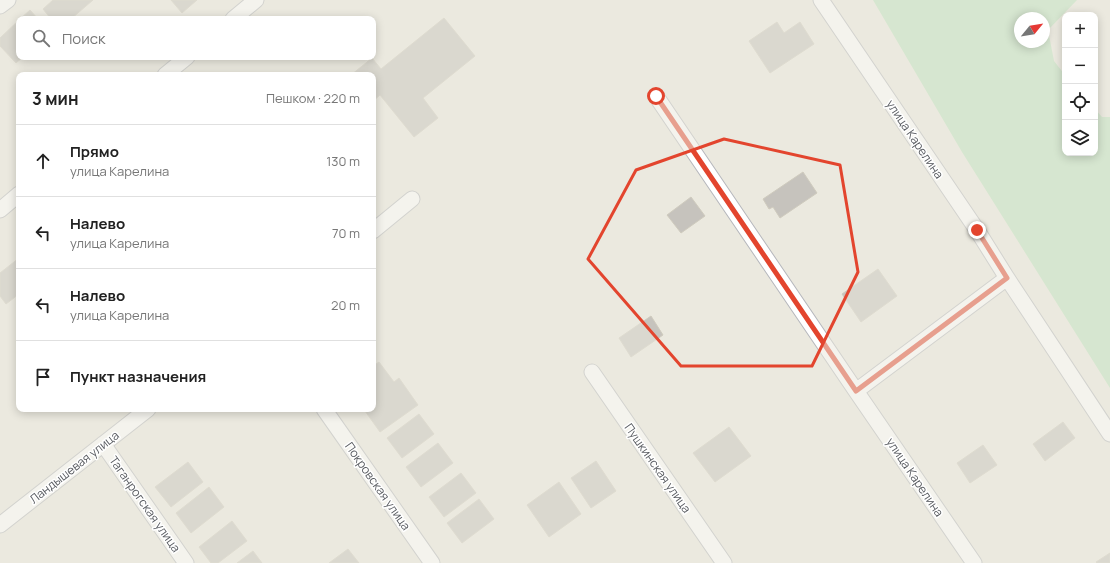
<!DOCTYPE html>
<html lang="ru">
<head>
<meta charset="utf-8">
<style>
  body { margin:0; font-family:Manrope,sans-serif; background:#f6f6f6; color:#222 }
  .controls { position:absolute; right:12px; top:12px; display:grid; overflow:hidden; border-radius:8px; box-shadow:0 2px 10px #0003 }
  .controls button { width:36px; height:36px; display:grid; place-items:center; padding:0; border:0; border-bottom:1px solid #e0e0e0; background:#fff; color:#222; font:20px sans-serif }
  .compass { position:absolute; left:1014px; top:12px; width:36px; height:36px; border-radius:50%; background:#fff; box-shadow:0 2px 10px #0003; rotate:60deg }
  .stop { position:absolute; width:12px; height:12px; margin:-9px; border:3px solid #e3452e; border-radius:50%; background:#fff }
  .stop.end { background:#e3452e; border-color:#fff; box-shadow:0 1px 4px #0008 }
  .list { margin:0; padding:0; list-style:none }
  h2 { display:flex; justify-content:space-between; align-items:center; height:52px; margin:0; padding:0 16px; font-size:17px }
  h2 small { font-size:13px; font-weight:400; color:#767676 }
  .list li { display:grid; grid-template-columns:26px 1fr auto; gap:12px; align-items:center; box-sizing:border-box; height:72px; padding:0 16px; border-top:1px solid #e0e0e0 }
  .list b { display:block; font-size:15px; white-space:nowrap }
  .list p { margin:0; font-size:13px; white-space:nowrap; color:#767676 }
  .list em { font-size:13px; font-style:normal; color:#767676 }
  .icon { flex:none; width:22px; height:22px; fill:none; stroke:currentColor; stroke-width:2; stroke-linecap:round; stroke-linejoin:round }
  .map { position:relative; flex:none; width:1110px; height:563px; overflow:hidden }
  .search { position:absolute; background:#fff; box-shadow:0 2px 10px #0003; left:16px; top:16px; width:360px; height:44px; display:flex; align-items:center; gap:10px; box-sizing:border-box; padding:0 14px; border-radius:8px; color:#767676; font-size:15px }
  .panel { position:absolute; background:#fff; box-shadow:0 2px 10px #0003; left:16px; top:72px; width:360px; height:340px; border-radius:8px }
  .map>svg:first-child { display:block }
  .green { fill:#bce3be; fill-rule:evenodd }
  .building { fill:#c6c3bd; stroke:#cfcbbe }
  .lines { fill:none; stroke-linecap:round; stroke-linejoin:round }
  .street-casing { stroke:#b5b7bc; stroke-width:17 }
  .street { stroke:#fff; stroke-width:15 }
  .route { stroke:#e3452e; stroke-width:5 }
  .marked { fill:none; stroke:#e3452e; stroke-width:3; stroke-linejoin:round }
  .labels { text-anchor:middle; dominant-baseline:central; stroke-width:3; stroke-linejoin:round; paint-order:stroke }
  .street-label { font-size:12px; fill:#585b60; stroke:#fff }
</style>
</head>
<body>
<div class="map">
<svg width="1110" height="563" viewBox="0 0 1110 563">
  <rect width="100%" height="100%" fill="#ebe9df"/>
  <path class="green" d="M873,0h204l-29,30 6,31 11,14v78h30v-44l7,8h8v271l-148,-236zM1020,18h24v24h-24z"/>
  <path class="building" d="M53,0h40l-22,19h-20l-8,-10z
    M171,0h26l-15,13z
    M30,10l8,9h-18z
    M444,18l31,38 -52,42 15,20 -24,19 -34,-42 -7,6v-26h-22l21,-17 9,11z
    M19,20v37h4l-7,6 -16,-17v-8z
    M777,22l7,11 16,-11 14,22 -44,29 -21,-32z
    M803,172l14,21 -37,25 -7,-11 -4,2 -6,-10z
    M691,197l14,19 -24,17 -14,-18z
    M19,258v36l-13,10 -6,-8v-23z
    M878,269l19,27 -36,26 -19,-28z
    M651,316l12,19 -32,22 -12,-19z
    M379,362l15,20 5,-4 19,27 -38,27 -15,-21 2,-2h6v-43z
    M419,414l15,20 -32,24 -15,-20z
    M1063,422l12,16 -30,23 -12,-17z
    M729,427l22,29 -36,26 -22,-29z
    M438,443l15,20 -32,24 -15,-20z
    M983,445l14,20 -27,18 -13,-20z
    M596,461l20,30 -25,17 -20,-30z
    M188,462l15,20 -32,25 -16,-20z
    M461,473l15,20 -32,24 -15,-20z
    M559,482l22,32 -32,23 -22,-32z
    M209,487l15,20 -33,26 -15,-20z
    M479,499l15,20 -32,24 -15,-20z
    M232,521l15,20 -29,22h-7l-12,-16z
    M348,549l11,14h-30z
    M253,551l9,12h-25z
    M1110,553v10h-13l-1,-1z"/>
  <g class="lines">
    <defs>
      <path id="street" d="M821,0l156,230 30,48 103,156
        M0,6l8,-6
        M233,19l23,-19
        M165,75l22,-18
        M656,96l200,295 118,172
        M0,210l19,-16
        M373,231l39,-32
        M592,372l132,191
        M856,391l151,-113
        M324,409l108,154
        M103,444l83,119
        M0,525l148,-116"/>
    </defs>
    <use href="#street" class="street-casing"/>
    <use href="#street" class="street"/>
  </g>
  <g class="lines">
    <path class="route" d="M656,96l200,295 151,-113 -30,-48"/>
  </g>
  <path d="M0 0H1110V563H0ZM724,139l116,26 18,107 -46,94h-131l-93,-107 48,-89z" fill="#ebe9df" fill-opacity=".55" fill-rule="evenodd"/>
  <path class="marked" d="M724,139l116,26 18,107 -46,94h-131l-93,-107 48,-89z"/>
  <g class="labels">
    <g class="street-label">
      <text transform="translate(915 139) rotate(56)">улица Карелина</text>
      <text transform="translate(74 467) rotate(-38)">Ландышевая улица</text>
      <text transform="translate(658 468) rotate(55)">Пушкинская улица</text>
      <text transform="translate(915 477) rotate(56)">улица Карелина</text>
      <text transform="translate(378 486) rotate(55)">Покровская улица</text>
      <text transform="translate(145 504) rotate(55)">Таганрогская улица</text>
    </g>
  </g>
</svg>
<div class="controls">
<button>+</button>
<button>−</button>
<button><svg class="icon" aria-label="locate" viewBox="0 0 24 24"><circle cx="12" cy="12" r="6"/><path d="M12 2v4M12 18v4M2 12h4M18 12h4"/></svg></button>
<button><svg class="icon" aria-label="layers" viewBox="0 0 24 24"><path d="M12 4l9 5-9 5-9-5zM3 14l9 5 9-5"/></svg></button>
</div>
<svg class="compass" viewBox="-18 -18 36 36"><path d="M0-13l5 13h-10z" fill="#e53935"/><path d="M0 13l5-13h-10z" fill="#767676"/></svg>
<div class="stop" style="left:656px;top:96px"></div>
<div class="stop end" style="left:977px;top:230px"></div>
<div class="search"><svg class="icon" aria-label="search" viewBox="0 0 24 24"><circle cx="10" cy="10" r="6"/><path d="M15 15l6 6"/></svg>Поиск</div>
<section class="panel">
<h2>3 мин<small>Пешком · 220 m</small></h2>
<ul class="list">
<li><svg class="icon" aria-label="ahead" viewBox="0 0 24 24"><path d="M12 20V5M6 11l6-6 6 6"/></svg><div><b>Прямо</b><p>улица Карелина</p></div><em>130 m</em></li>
<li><svg class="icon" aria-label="left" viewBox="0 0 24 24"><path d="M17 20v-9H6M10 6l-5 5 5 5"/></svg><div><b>Налево</b><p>улица Карелина</p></div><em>70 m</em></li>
<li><svg class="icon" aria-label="left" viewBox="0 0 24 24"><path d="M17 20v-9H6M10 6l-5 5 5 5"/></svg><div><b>Налево</b><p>улица Карелина</p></div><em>20 m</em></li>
<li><svg class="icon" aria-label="arrive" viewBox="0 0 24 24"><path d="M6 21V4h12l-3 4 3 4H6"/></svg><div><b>Пункт назначения</b></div></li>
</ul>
</section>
</div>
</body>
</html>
